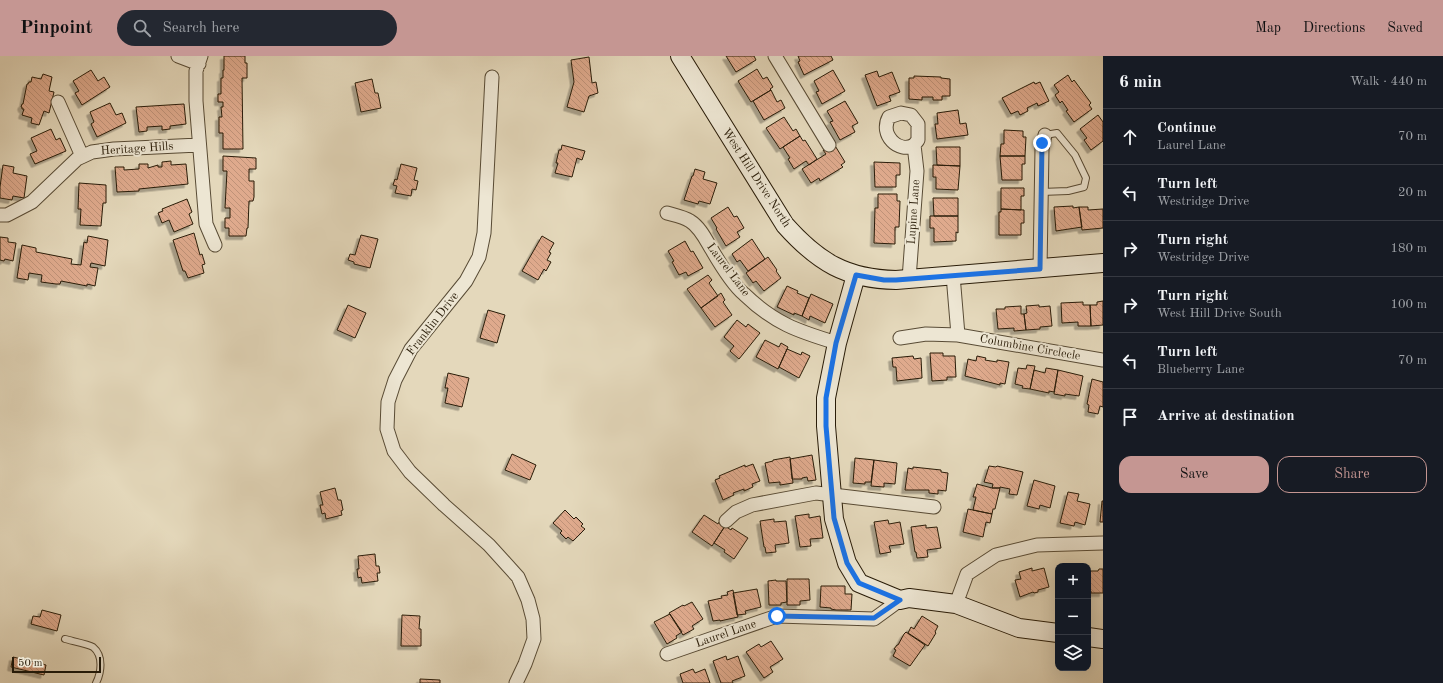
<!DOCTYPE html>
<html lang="en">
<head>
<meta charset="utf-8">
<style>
  body { margin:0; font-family:"Old Standard TT",serif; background:#242831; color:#f1f3f6 }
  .controls { position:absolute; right:12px; bottom:12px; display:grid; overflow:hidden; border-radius:8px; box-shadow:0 4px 16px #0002 }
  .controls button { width:36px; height:36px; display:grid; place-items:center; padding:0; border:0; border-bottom:1px solid #363941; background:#171b24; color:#f1f3f6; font:20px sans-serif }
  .scale { position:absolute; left:12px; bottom:10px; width:89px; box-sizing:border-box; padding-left:4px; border:2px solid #291c08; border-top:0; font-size:11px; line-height:14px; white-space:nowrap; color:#291c08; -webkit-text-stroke:3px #ede6d3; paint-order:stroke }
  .stop { position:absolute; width:12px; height:12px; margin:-9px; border:3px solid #1a73e8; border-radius:50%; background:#fff }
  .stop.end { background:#1a73e8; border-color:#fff; box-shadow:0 1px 4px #0008 }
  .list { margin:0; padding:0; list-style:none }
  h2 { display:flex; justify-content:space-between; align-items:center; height:52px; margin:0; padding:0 16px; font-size:17px }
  h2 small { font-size:13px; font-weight:400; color:#9ea1a6 }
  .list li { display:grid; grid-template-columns:26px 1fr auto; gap:12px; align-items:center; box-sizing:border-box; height:56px; padding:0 16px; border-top:1px solid #363941 }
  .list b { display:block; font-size:15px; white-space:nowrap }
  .list p { margin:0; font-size:13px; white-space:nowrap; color:#9ea1a6 }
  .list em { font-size:13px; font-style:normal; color:#9ea1a6 }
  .actions { display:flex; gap:8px; padding:12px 16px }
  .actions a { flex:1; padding:9px 0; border:1px solid #c59692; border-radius:12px; text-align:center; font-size:14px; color:#c59692 }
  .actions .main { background:#c59692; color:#111 }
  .icon { flex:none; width:22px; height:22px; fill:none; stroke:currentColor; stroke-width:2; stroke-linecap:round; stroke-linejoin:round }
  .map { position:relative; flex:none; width:1103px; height:627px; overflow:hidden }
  header { display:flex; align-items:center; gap:24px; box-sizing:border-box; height:56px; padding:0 20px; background:#c59692; color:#111 }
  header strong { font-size:19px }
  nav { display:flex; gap:22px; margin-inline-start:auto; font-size:14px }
  .search { width:280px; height:36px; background:#242831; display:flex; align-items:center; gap:10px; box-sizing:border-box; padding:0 14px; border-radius:22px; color:#9ea1a6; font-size:15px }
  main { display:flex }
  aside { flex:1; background:#171b24 }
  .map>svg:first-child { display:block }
  .building { fill:url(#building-back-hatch); stroke:#291c08; filter:url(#shadow) }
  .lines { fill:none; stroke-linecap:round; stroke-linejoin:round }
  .lane-casing { stroke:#584b35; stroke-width:8 }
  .street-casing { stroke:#584b35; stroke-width:15 }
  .secondary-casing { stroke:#291c08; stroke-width:20 }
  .lane { stroke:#ede6d3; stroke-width:6 }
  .street { stroke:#ede6d3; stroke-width:13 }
  .secondary { stroke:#ede6d3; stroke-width:18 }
  .route { stroke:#1a73e8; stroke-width:5 }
  .labels { text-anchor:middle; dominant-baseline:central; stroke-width:4; stroke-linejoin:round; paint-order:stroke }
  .street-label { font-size:12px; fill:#291c08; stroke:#ede6d3 }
</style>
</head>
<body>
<header>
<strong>Pinpoint</strong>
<div class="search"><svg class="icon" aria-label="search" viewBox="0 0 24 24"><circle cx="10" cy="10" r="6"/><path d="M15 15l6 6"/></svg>Search here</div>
<nav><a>Map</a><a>Directions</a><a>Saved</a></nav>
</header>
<main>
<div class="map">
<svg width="1103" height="627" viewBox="0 0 1103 627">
  <defs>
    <pattern id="building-back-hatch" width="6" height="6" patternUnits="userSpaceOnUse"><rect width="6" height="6" fill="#dfaa8d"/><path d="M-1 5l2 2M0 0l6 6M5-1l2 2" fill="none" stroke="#bf9278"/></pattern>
    <filter id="shadow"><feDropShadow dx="-3.5" dy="3.5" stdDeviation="0" flood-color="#0004"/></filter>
  </defs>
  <rect width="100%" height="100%" fill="#e4d8bb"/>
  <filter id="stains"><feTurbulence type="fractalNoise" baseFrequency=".005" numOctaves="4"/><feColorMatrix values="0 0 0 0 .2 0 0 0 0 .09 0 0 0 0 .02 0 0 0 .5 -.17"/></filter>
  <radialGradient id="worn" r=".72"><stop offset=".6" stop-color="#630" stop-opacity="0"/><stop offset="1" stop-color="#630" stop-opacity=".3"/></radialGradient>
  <path class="building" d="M224,0h21v7h2v15h-5l1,71h-20v-16h-4v-16h3l-1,-10h2v-5h-5v-8h3v-16h2v-8h1z
    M726,0h28l2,4 -20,12z
    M798,0h33l2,4 -29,15 -6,-13 2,-1z
    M589,1l3,26 4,-1 2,11 -9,3 -5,16 -17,-5 7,-25 -3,-22z
    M757,13l6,10 4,-2 6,10 -3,2 1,1 -20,12 -13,-21z
    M91,14l7,11 6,-4 6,10 -28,18 -7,-12 4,-2 -6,-10z
    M833,14l12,21 -23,13 -6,-12 3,-1 -5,-10z
    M877,15l2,6 13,-5 8,20 -11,4 2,5 -14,5 -12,-31z
    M43,18l9,3 -3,14 5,1 -5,21 -5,-2 -5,14 -8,-2 1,-5 -10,-3 2,-6h-2v-2h-1l1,-3h1l4,-20h1l1,-2h2l1,-5 9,2z
    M1068,19l4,7 2,-2 17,23 -2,2 3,4 -18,13 -8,-11 2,-1 -6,-9 -2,2 -5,-8 4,-3 -5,-7z
    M914,20l27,1v1l9,1v17h-8v4h-9v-3h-11v3l-13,-1v-21h5z
    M372,23l3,14h3l3,15 -20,4 -6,-29z
    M1034,26l1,2 5,-2 9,19 -11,5 -1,-3 -10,5 1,3 -8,4 -2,-4 -7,3 -9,-16z
    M771,34l6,12 4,-2 4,8 -21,12 -11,-19z
    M845,45l13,22 -6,3 3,6 -15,8 -10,-18 3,-1 -6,-10z
    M110,47l6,12 6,-2 4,10 -29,14 -6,-13 3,-2 -4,-10z
    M184,48l2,20 -16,2v3l-8,1v-4l-15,1v4l-8,1 -3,-25z
    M958,54l2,14 6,-1 2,12 -31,4 -2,-15h3l-1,-11z
    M1098,59l5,7v19l-12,9 -7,-10 3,-2 -7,-9z
    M784,61l9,14 3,-2 4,7 -20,13 -14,-21z
    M51,73l5,11 4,-2 6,13 -31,13 -5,-10 7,-3 -6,-13z
    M1004,74l19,1v6h3l-1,19h-25l1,-12h3z
    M800,80l3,5 2,-1 12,19 -8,6 -3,-4 -12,8 -6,-10 2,-1 -7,-11z
    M834,88l11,18 -4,3 2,2 -23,14 -1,-3 -8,5 -9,-14 24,-15 -3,-4z
    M562,89l23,6 -3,9 -5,-2 -5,19 -17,-4 3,-10h-2l3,-13h2z
    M936,91h24v19l-23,-1z
    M223,100l33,2v11h-7v12h5v16l-1,4h-4l-1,27h-1l-1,8h-17v-8h-4v-10h5v-10h-5l2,-37h-4z
    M1000,100h25v8h-3v16h-20z
    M171,105v4l15,-1 2,20 -49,5v2l-22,1 -2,-25h9v3l15,-1v-5h9v4l10,-3v2h4v-5z
    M874,106l26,1v12h-4v12h-21z
    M401,108l16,4 -3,12 4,1 -2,9 -4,-1 -1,7 -16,-3 2,-7 -4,-1 2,-6 2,1z
    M3,109l11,2 -1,6 14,3 -3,22 -11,-2 -1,4 -12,-2v-11z
    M933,109l27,1 -2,24 -22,-1v-12h-3z
    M695,113l10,3 -2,7 14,4 -7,21 -11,-3 -1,3 -14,-4 8,-24h1z
    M79,127l27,2v18h-3l-2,23 -21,-1 1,-16h-3z
    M1001,132h23v8h-3v14l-20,-1z
    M878,138h19v7h3l-1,26h-4v17l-21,-1 1,-35h3z
    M933,142h25v18h-24z
    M187,143l5,13 -3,2 4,10 -19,8 -5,-12 -7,3 -4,-10 5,-2 -1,-2z
    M1073,150v2l6,-1 3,20 -26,4 -2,-24z
    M728,151l6,10 3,-1 7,12 -7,4 3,5 -14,9 -10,-17 1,-1 -6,-10z
    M1079,151h9v3l15,-1v19l-21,2z
    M1001,153l23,1v13h-3v12h-22v-23h2z
    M930,160h28v17l-2,-1v9l-22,1v-14h-4z
    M194,177l6,22 2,-1 3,10 -3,1 2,8 -16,5 -3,-7h-2l-10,-31z
    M361,179l17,4 -8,29 -16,-4v-2l-6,-2 2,-6 5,1z
    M88,180l20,4 -3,26 -14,-3 -1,4 8,1 -3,18 -8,-2v2l-26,-5 -1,3h-4l-15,-2 1,-7 -13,-2 -1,7 -11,-2 5,-33 14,3v4l36,7 -1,5 10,1 3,-23 3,1z
    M542,180l12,7 -5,9 2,1 -4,7 4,2 -5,9 -2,-2 -6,11 -16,-9z
    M0,181l8,1v4l8,1 -3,18 -8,-2 -1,2 -4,-1z
    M752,183l13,20 -17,12 -8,-11 -3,2 -5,-8z
    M685,185l6,11 2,-1 10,17 -15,8 -2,-4 -7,3 -7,-13 2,-1 -6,-10z
    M768,201l9,13 -1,1 5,7 -17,13 -8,-10 -3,2 -7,-10z
    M708,219l4,5 -3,3 9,13 -17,12 -14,-19z
    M787,230l11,5 -1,2 12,5 -7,18 -8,-3v2l-17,-8z
    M721,237l4,7 -2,2 9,13 -17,12 -14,-19z
    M811,238l22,10 -8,19 -15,-7 -1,4 -7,-4z
    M1103,245v24l-12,1 -1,-21h7v-3z
    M1083,246v3h7l1,21h-13v-4l-16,1 -1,-20z
    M348,249l18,8 -11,25 -18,-8z
    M1039,249v2l11,-1 2,20 -12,1v2l-14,1 -2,-16 3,-1 -1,-7z
    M1021,250v8h3l2,16 -12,1v-3l-16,1 -2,-20h9v-2z
    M488,254l17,5 -8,28 -17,-5z
    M737,264l9,7 2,-3 12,9 -21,26 -9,-8 4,-5 -10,-9z
    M765,284l14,7 2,-4 7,4 -10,22 -22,-12z
    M787,293l14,6 1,-3 8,4 -11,22 -20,-11z
    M930,297h13v3h12l1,21h-9v3l-15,1z
    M913,300l1,3 7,-1 1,20 -25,3 -1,-14h-3l-1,-9z
    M977,300l9,2 -1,2 12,2v-2l12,2 -4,22 -5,-1v2l-35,-9 3,-17 8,2z
    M1027,309l8,1 -5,23 -8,-1 1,-2 -8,-2 3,-16 8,1z
    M1046,312l12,2 -4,22 -5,-1v2l-19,-4 4,-19 11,3z
    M1058,314l25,6 -4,20 -14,-2v2l-11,-2z
    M448,317l21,5 -7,29 -17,-4 3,-15h-3z
    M1092,323l11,3v25l-3,-1 -2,8 -10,-2 1,-7 -2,-1z
    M512,398l24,11 -6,15 -25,-10z
    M812,399l4,25 -8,1 -1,-4 -5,1v1h-10l-2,-20z
    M790,401l3,26 -13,2v-3l-11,1 -4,-20 8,-2v-1z
    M855,402l19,2 -3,22h-6v2l-12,-1z
    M874,404l23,3 -2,21 -11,-1v4l-13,-1z
    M753,408l7,17 -8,3 1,3 -9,4v-2l-11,4 1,2 -11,5 -8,-20 5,-2 -1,-2 26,-11v2z
    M989,410l7,1 1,-1 26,6 -6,23 -8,-1 1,-5 -10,-2v1h-8l1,-4 -9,-2z
    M913,411l28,3v2l7,1 -2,18 -8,-1v4l-9,-1v-3h-24l3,-22 5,1z
    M1034,424l21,6 -5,22 -10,-3 -1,4 -12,-3z
    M977,428l15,4h8l-5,21h-2l-1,5 -19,-4 3,-13h-3z
    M335,432l3,12h3l2,10 -2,1 1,4 -16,4 -1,-6 -3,1 -2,-9h3l-3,-13z
    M1068,436l11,2 -2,7 13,3 -5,21 -10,-3 -1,4 -14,-3z
    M1102,445h1v21h-3z
    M968,453l24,5 -2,9 -4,-1 -3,15 -20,-5z
    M565,454l9,9 2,-2 7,7 -2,2 4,3 -12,12 -5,-4 -2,2 -6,-6 2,-2 -9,-8z
    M809,458v4l11,-2 3,22 -13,1 1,7 -11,1 -5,-31z
    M704,459l14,9 1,-2 6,4 -13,20 -20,-14z
    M774,463v3l12,-1 3,22 -14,2 1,7 -10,1 -1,-6h-1l-4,-26z
    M888,464l1,4 11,-2 4,22 -15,2 2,6 -11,2 -6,-32z
    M926,469v3l11,-1 4,21 -14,2 1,7 -11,1 -1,-6h-1l-4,-25z
    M725,470l6,4 1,-2 16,10 -14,21 -10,-7 1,-2 -11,-7z
    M375,498l1,12h3l1,7h-3l1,8 -16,2 -1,-6 -3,1 -1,-9h2l-1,-13z
    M1032,512v3l12,-3 5,19 -11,3v2l-4,1 -1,-1 -13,5 -5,-17 6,-1 -2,-7z
    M1099,513h4v24h-12v-2h-3v-20h10z
    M787,523h22l1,21 -10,1v4h-13z
    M776,524v1h10l1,21 -6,1v2h-12l-1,-24z
    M821,530h24v8h7l-1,16h-15l-5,-1v-1l-11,-1z
    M757,533l4,18 -16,4 1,3 -9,1 -4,-22z
    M733,534l5,27 -18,4v-1l-7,1 -5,-20 14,-3 -1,-2 7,-1 -1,-3z
    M692,546l11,17 -11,7 2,3 -11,6 -14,-22 14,-8 1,1z
    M42,554l19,5 -4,16 -26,-7 2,-8 7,1z
    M670,558l12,18 -6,4 1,2 -10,6 -13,-22z
    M402,559l18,1 -1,13h2v17h-20z
    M922,560l16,10 -3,6 1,1 -8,13 -20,-13 3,-6 3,2z
    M906,576l19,13 -15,21 -17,-10 3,-6 -2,-1 3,-4h1l6,-11z
    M771,585l12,18 -13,8 3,5 -9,6 -18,-26 13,-8 2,3z
    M726,600l1,4 11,-4 7,20 -13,5 1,2h-12l-8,-22z
    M13,601l33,8 -2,10 -33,-8z
    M693,613l2,4 10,-4 5,14h-27l-3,-9z
    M420,623l20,1v3h-20z"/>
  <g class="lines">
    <defs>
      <path id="lane" d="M1041,136l27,-1 16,-4 2,-9 -11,-23 -18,-22 -12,2
        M65,583c7,2 23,5 28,8 11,9 8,26 3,36"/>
      <path id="street" d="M178,0l21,8
        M201,0l-5,15v30l10,123 9,21
        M775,0l54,89
        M492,21l-8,156 -5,24 -13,24 -55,68 -16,31 -7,22 -1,27 7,22 16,21 34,33 45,40 29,32 10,23 5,19 1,20 -9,25 -9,19
        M58,46l24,54
        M667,157c7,2 17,4 23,8 10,6 16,19 22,29 7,12 21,35 32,44 30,29 53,37 93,49
        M0,159h7l25,-13 45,-43 15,-7 22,-3 85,-4
        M1040,213l2,-120 3,-14
        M953,219l5,60 145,25
        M909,223l8,-108 -3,-26 4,-5v-16l-7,-9 -10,-2 -12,4c-10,18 10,37 25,28
        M900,282l26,-4 32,1
        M726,465l10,-9 16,-7 64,-12 118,14
        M956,548l11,-30 29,-19 41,-10 66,-2
        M667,598l110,-38 97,3 26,-19"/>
      <path id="secondary" d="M680,0l105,169c33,37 61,54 111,55l207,-17
        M856,219l-19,68 -11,55v28l8,93 13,44 12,20 41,17 9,-2 47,6 63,24 39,5
        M1088,581l15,2"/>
    </defs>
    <use href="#lane" class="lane-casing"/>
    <use href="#street" class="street-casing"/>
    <use href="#secondary" class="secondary-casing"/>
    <use href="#lane" class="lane"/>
    <use href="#street" class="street"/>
    <use href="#secondary" class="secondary"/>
  </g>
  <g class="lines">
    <path class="route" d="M777,560l97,2 26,-18 -41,-17 -12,-20 -13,-45 -8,-92v-28l10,-55 20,-68 28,5h12l144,-11 2,-126"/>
  </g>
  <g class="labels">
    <g class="street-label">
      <text transform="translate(137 93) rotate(-4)">Heritage Hills</text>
      <text transform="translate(756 122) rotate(57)">West Hill Drive North</text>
      <text transform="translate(914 156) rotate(-86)">Lupine Lane</text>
      <text transform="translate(728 214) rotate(53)">Laurel Lane</text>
      <text transform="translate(433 268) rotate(-52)">Franklin Drive</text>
      <text transform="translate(1030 292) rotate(10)">Columbine Circlecle</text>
      <text transform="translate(726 578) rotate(-19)">Laurel Lane</text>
    </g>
  </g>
  <rect width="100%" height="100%" filter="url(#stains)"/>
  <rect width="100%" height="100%" fill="url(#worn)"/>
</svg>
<div class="controls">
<button>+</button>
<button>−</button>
<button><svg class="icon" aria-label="layers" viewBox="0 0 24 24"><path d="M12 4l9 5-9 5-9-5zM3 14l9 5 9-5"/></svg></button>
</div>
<div class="scale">50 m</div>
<div class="stop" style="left:777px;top:560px"></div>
<div class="stop end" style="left:1042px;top:87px"></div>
</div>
<aside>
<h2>6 min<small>Walk · 440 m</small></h2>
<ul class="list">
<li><svg class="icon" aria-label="ahead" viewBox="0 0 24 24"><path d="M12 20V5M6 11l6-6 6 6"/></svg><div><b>Continue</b><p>Laurel Lane</p></div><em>70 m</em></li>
<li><svg class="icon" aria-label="left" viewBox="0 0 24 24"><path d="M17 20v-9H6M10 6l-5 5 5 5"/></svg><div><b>Turn left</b><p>Westridge Drive</p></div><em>20 m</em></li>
<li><svg class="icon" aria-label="right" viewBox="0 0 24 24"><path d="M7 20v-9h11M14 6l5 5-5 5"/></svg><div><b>Turn right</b><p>Westridge Drive</p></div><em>180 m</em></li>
<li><svg class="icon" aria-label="right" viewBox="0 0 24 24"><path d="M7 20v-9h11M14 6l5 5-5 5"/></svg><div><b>Turn right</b><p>West Hill Drive South</p></div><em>100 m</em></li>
<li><svg class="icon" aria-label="left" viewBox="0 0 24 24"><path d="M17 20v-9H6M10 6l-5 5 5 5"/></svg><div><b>Turn left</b><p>Blueberry Lane</p></div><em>70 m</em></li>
<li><svg class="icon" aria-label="arrive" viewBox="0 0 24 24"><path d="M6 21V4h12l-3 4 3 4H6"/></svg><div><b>Arrive at destination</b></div></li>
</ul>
<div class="actions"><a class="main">Save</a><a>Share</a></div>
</aside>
</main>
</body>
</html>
